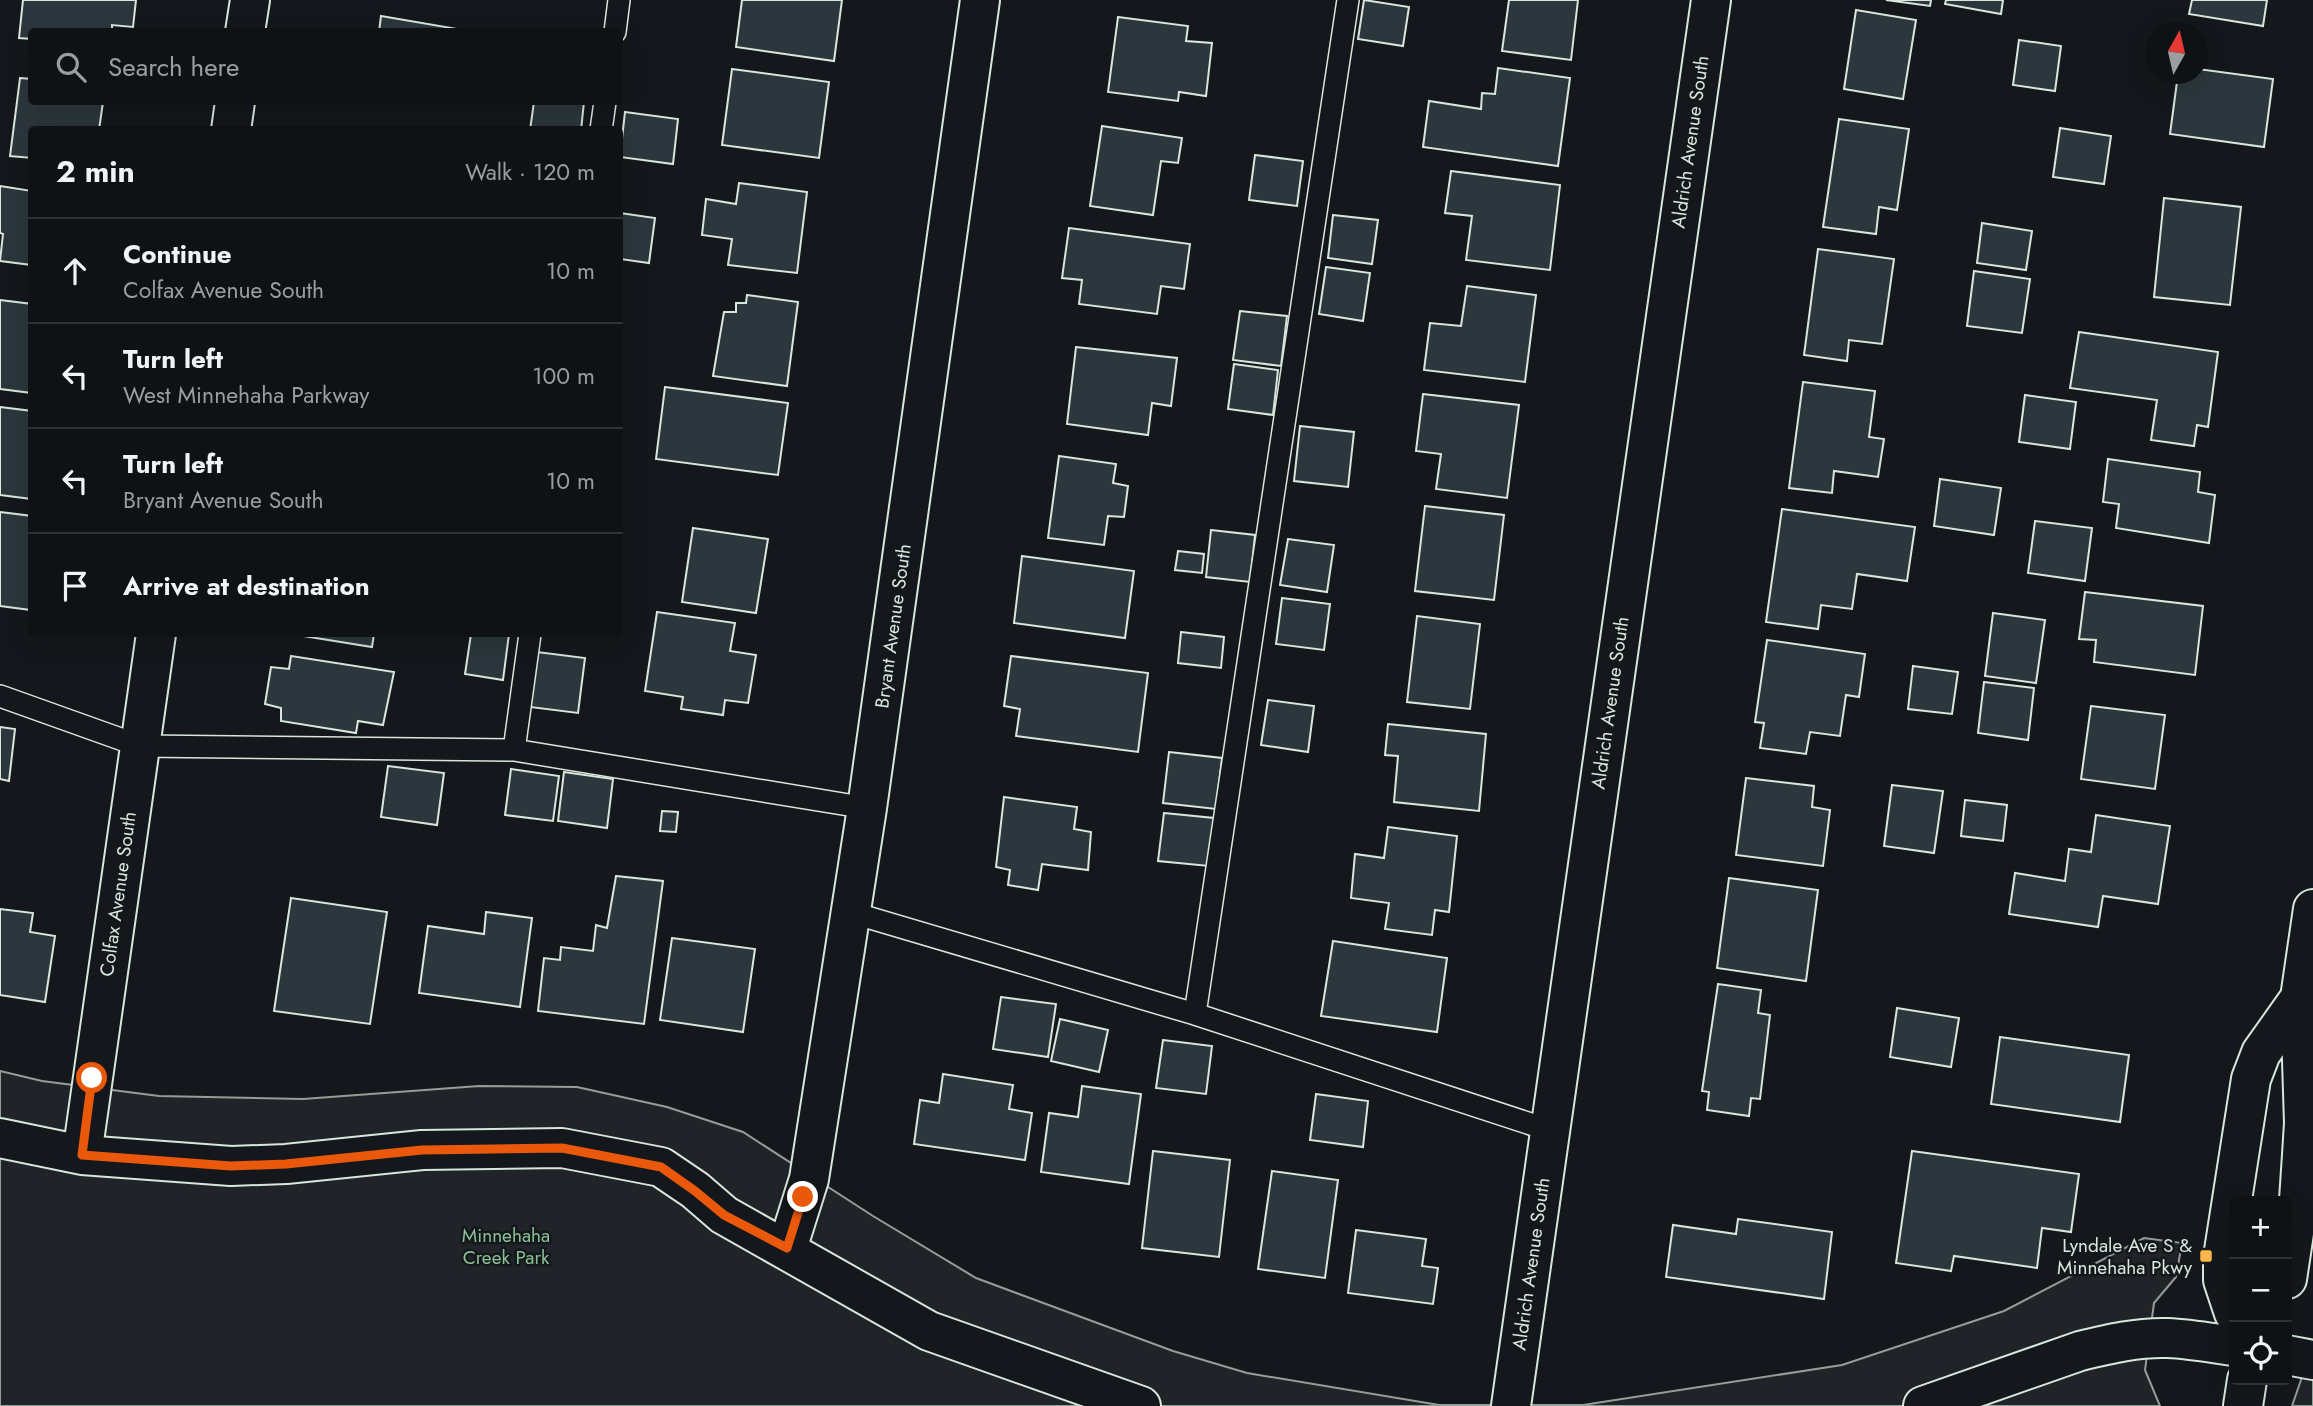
<!DOCTYPE html>
<html lang="en">
<head>
<meta charset="utf-8">
<style>
  body { margin:0; font-family:Jost,sans-serif; background:#181b1e; color:#f1f3f6 }
  .controls { position:absolute; right:21px; bottom:21px; display:grid; overflow:hidden; border-radius:7px; box-shadow:0 7px 28px #0002 }
  .controls button { width:63px; height:63px; display:grid; place-items:center; padding:0; border:0; border-bottom:2px solid #2f3234; background:#0f1215; color:#f1f3f6; font:35px sans-serif }
  .compass { position:absolute; left:2145px; top:21px; width:63px; height:63px; border-radius:50%; background:#0f1215; box-shadow:0 7px 28px #0002; rotate:8deg }
  .stop { position:absolute; width:21px; height:21px; margin:-16px; border:5px solid #ea580c; border-radius:50%; background:#fff }
  .stop.end { background:#ea580c; border-color:#fff; box-shadow:0 2px 7px #0008 }
  .list { margin:0; padding:0; list-style:none }
  h2 { display:flex; justify-content:space-between; align-items:center; height:91px; margin:0; padding:0 28px; font-size:30px }
  h2 small { font-size:23px; font-weight:400; color:#9b9ea0 }
  .list li { display:grid; grid-template-columns:46px 1fr auto; gap:21px; align-items:center; box-sizing:border-box; height:105px; padding:0 28px; border-top:2px solid #2f3234 }
  .list b { display:block; font-size:26px; white-space:nowrap }
  .list p { margin:0; font-size:23px; white-space:nowrap; color:#9b9ea0 }
  .list em { font-size:23px; font-style:normal; color:#9b9ea0 }
  .icon { flex:none; width:38px; height:38px; fill:none; stroke:currentColor; stroke-width:2; stroke-linecap:round; stroke-linejoin:round }
  .map { position:relative; flex:none; width:2313px; height:1406px; overflow:hidden }
  .search { position:absolute; background:#0f1215; box-shadow:0 7px 28px #0002; left:28px; top:28px; width:595px; height:77px; display:flex; align-items:center; gap:18px; box-sizing:border-box; padding:0 24px; border-radius:7px; color:#9b9ea0; font-size:26px }
  .panel { position:absolute; background:#0f1215; box-shadow:0 7px 28px #0002; left:28px; top:126px; width:595px; height:511px; border-radius:7px }
  .map>svg:first-child { display:block }
  .green { fill:#202428; stroke:#939e99; stroke-width:2 }
  .building { fill:#2c363c; stroke:#d8e6dc; stroke-width:2 }
  .lines { fill:none; stroke-linecap:round; stroke-linejoin:round }
  .lane-casing { stroke:#d8e6dc; stroke-width:24 }
  .street-casing { stroke:#d8e6dc; stroke-width:42 }
  .secondary-casing { stroke:#d8e6dc; stroke-width:42 }
  .lane { stroke:#14181c; stroke-width:21 }
  .street { stroke:#14181c; stroke-width:38 }
  .secondary { stroke:#14181c; stroke-width:38 }
  .route { stroke:#ea580c; stroke-width:9 }
  .poi-dot { fill:#ffb74d; stroke:#14181c; stroke-width:2.5 }
  .labels { text-anchor:middle; dominant-baseline:central; stroke-width:5; stroke-linejoin:round; paint-order:stroke }
  .street-label { font-size:19px; fill:#d8e6dc; stroke:#14181c }
  .park-label { font-size:19px; fill:#8ac095; stroke:#14181c }
  .poi-label { font-size:19px; fill:#d8e6dc; stroke:#14181c; text-anchor:end }
</style>
</head>
<body>
<div class="map">
<svg width="2313" height="1406" viewBox="0 0 2313 1406">
  <rect width="100%" height="100%" fill="#14181c"/>
  <path class="green" d="M0,1071l42,10 117,15 144,3 176,-13 98,1 90,20 76,25 130,84 103,62 197,73 74,22 192,32h144l259,-40 162,-54 140,-73 38,5 -6,34 -22,26 -9,67 15,36h-2160z
    M2313,1345v61h-21z"/>
  <path class="building" d="M23,0h113l-3,27 -21,-2v7h-80v7l-13,-1z
    M742,0h100l-8,61 -98,-14z
    M1364,0l45,7 -6,39 -45,-7z
    M1509,0h69l-7,60 -69,-9z
    M1886,0h45l-1,6z
    M1946,0h57l-2,14 -56,-10z
    M2192,0h75l-4,26 -74,-12z
    M1856,10l60,10 -13,79 -59,-10z
    M381,16l88,15v1h-90z
    M1118,17l70,9 -2,15 26,2 -6,53 -27,-4 -1,9 -70,-9z
    M2019,40l42,6 -6,45 -42,-6z
    M1498,68l72,10 -12,88 -135,-19 6,-46 52,8 1,-16 13,1z
    M732,69l97,13 -10,76 -97,-13z
    M2198,69l75,10 -9,68 -94,-13 8,-60h20z
    M20,78l12,1v23h71l-4,28h-67v28l-22,-2z
    M534,102h50l-3,28h-51z
    M625,112l53,7 -5,45 -53,-7z
    M1839,119l70,10 -12,81 -18,-3 -3,27 -53,-7z
    M1102,126l80,12 -4,25 -17,-2 -8,54 -63,-9z
    M2060,128l51,8 -7,48 -51,-7z
    M1255,155l48,6 -6,45 -48,-6z
    M1451,171l109,14 -10,85 -84,-10 6,-44 -27,-3z
    M739,183l68,9 -10,81 -69,-8 4,-26 -30,-4 4,-36 30,5z
    M0,186l32,5v74l-32,-4 3,-27 -3,-1z
    M2164,198l77,9 -11,98 -76,-8z
    M620,213l35,5 -6,45 -29,-4z
    M1333,215l45,5 -6,44 -44,-6z
    M1982,223l50,8 -6,39 -49,-7z
    M1069,228l121,16 -6,45 -23,-3 -4,28 -78,-10 3,-24 -20,-2z
    M1818,249l76,10 -12,85 -33,-4 -2,21 -43,-6z
    M1326,267l44,6 -7,48 -44,-7z
    M1974,271l56,8 -8,54 -55,-7z
    M1467,286l69,9 -11,87 -101,-12 6,-47 31,3z
    M747,295l51,7 -11,84 -74,-10 11,-64h12v-9h10z
    M0,300l32,4v89l-32,-4z
    M1240,311l47,5 -6,50 -48,-6z
    M2079,332l139,20 -10,75 -11,-2 -3,21 -43,-6 6,-40 -87,-12z
    M1076,347l101,11 -6,48 -19,-3 -4,32 -81,-11z
    M1234,364l44,6 -5,45 -45,-6z
    M1803,382l72,9 -6,46 15,2 -6,38 -44,-6 -2,22 -43,-5z
    M665,387l123,16 -10,72 -122,-16z
    M1423,394l96,11 -12,93 -71,-9 5,-35 -25,-3z
    M2025,395l51,7 -6,47 -51,-7z
    M0,407l32,4v88l-32,-4z
    M1300,426l54,6 -6,55 -54,-6z
    M1059,456l57,8 -3,19 15,3 -4,31 -16,-1 -4,29 -56,-7z
    M2108,459l92,13 -2,20 17,3 -6,48 -93,-15 3,-24 -16,-2z
    M1940,479l61,9 -7,47 -60,-9z
    M1425,506l79,9 -10,85 -79,-9z
    M1782,509l133,18 -8,54 -50,-7 -5,35 -31,-4 -3,24 -52,-7z
    M0,512l32,4 -1,94 -31,-4z
    M2035,521l57,7 -7,53 -57,-8z
    M693,528l75,11 -12,74 -74,-11z
    M1211,530l44,5 -5,47 -44,-5z
    M1288,539l46,6 -7,47 -47,-7z
    M1178,551l26,3 -2,19 -27,-3z
    M1022,556l112,15 -9,67 -111,-15z
    M2085,592l118,14 -8,69 -101,-13 2,-22 -17,-1z
    M1282,598l48,6 -6,46 -48,-6z
    M657,612l78,11 -5,28 26,4 -8,48 -23,-3 -2,15 -42,-6 2,-12 -38,-6z
    M1993,613l52,7 -9,63 -51,-7z
    M1417,616l63,8 -10,85 -63,-7z
    M1181,632l43,5 -3,31 -43,-5z
    M291,634h83l-2,13z
    M471,634h38l-6,46 -38,-6z
    M1767,640l98,14 -6,43 -13,-2 -6,41 -30,-4 -4,22 -46,-6 4,-25 -9,-1z
    M537,652l48,6 -7,55 -48,-6z
    M291,656l103,16 -11,53 -25,-4 -2,12 -75,-12v-13l-16,-4 6,-37 18,2z
    M1011,656l137,17 -10,79 -122,-16 4,-27 -16,-3z
    M1913,666l45,6 -6,42 -44,-5z
    M1984,682l50,6 -6,52 -50,-7z
    M1268,700l46,6 -6,46 -47,-7z
    M2091,706l74,9 -10,74 -74,-10z
    M1388,724l98,10 -7,77 -85,-9 4,-46 -13,-1z
    M0,727l15,2 -6,52 -9,-2z
    M1169,752l53,6 -6,51 -53,-6z
    M388,766l56,7 -7,52 -56,-8z
    M511,769l48,7 -6,45 -48,-6z
    M564,772l49,7 -6,49 -49,-7z
    M1746,778l68,8 -2,21 18,3 -7,56 -87,-11z
    M1892,785l51,6 -9,62 -50,-7z
    M1004,797l73,10 -3,22 17,3 -3,38 -46,-6 -4,26 -30,-5 2,-15 -14,-3z
    M1965,800l42,5 -4,36 -42,-5z
    M662,811l16,1 -2,20 -16,-1z
    M1164,813l50,5 -5,48 -51,-5z
    M2096,815l74,11 -12,78 -55,-8 -5,31 -89,-13 6,-41 50,8 4,-32 22,3z
    M1388,827l69,9 -8,76 -14,-2 -3,25 -47,-6 4,-26 -38,-5 4,-44 29,4z
    M616,876l47,5 -19,143 -106,-13 6,-53 16,2 1,-13 32,4 3,-26 11,3z
    M1729,878l89,12 -12,91 -89,-13z
    M291,898l96,14 -17,112 -96,-13z
    M0,909l33,4 -3,19 25,4 -10,66 -45,-7z
    M486,912l46,6 -12,89 -101,-14 9,-67 56,8z
    M672,938l83,11 -12,83 -83,-12z
    M1333,941l114,17 -10,74 -116,-16z
    M1718,984l43,6 -3,23 12,2 -10,84 -9,-1 -2,18 -42,-6 2,-18 -7,-1z
    M1001,997l55,7 -8,53 -55,-8z
    M1897,1008l62,10 -8,49 -61,-10z
    M1060,1019l48,11 -9,42 -48,-11z
    M2000,1037l129,18 -9,67 -129,-18z
    M1163,1040l49,6 -6,48 -50,-6z
    M943,1074l70,11 -4,24 23,4 -7,47 -111,-16 6,-44 19,3z
    M1082,1086l59,8 -12,90 -88,-12 8,-59 29,4z
    M1316,1094l52,7 -5,46 -53,-7z
    M1153,1151l77,9 -11,97 -77,-9z
    M1912,1151l167,23 -8,58 -29,-4 -5,40 -83,-12 -3,15 -55,-8z
    M1272,1171l66,9 -13,98 -67,-9z
    M1738,1219l94,13 -8,67 -158,-22 7,-52 63,9z
    M1356,1230l70,9 -4,27 16,2 -5,36 -85,-11z"/>
  <g class="lines">
    <defs>
      <path id="lane" d="M615,32l4,-32
        M601,130l4,-28
        M0,696l140,50 374,4 353,58
        M514,750l16,-116
        M850,912l345,102 354,116
        M1195,1014l153,-1014"/>
      <path id="street" d="M245,32l5,-32
        M231,130l4,-28
        M0,1138l82,17 149,11 55,-2 136,-14 140,-2 99,19 34,23 29,25 205,116 212,75
        M82,1155l74,-521
        M787,1249l22,-70 58,-371 113,-808
        M2287,1355l26,5
        M1511,1406l200,-1406
        M1923,1406l157,-55c29,-7 58,-14 88,-13 22,1 44,5 66,8"/>
      <path id="secondary" d="M2287,1279l12,-79 3,-45 2,-32 -4,-125 13,-89
        M2234,1313l-11,-33v-23l28,-178 10,-26 39,-55
        M2243,1406l4,-26"/>
    </defs>
    <use href="#lane" class="lane-casing"/>
    <use href="#street" class="street-casing"/>
    <use href="#secondary" class="secondary-casing"/>
    <use href="#lane" class="lane"/>
    <use href="#street" class="street"/>
    <use href="#secondary" class="secondary"/>
  </g>
  <g class="lines">
    <path class="route" d="M92,1078l-10,77 149,11 55,-2 136,-14 140,-2 99,19 34,24 29,24 63,33 16,-51"/>
  </g>
  <rect class="poi-dot" x="2199" y="1249" width="14" height="14" rx="3.5"/>
  <g class="labels">
    <g class="street-label">
      <text transform="translate(1690 142) rotate(-82)">Aldrich Avenue South</text>
      <text transform="translate(893 626) rotate(-82)">Bryant Avenue South</text>
      <text transform="translate(1610 703) rotate(-82)">Aldrich Avenue South</text>
      <text transform="translate(118 894) rotate(-82)">Colfax Avenue South</text>
      <text transform="translate(1531 1264) rotate(-82)">Aldrich Avenue South</text>
    </g>
    <g class="park-label">
      <text x="506" y="1235">Minnehaha<tspan x="506" dy="22">Creek Park</tspan></text>
    </g>
    <g class="poi-label">
      <text x="2192" y="1245">Lyndale Ave S &amp;<tspan x="2192" dy="22">Minnehaha Pkwy</tspan></text>
    </g>
  </g>
</svg>
<div class="controls">
<button>+</button>
<button>−</button>
<button><svg class="icon" aria-label="locate" viewBox="0 0 24 24"><circle cx="12" cy="12" r="6"/><path d="M12 2v4M12 18v4M2 12h4M18 12h4"/></svg></button>
</div>
<svg class="compass" viewBox="-18 -18 36 36"><path d="M0-13l5 13h-10z" fill="#e53935"/><path d="M0 13l5-13h-10z" fill="#9b9ea0"/></svg>
<div class="stop" style="left:92px;top:1078px"></div>
<div class="stop end" style="left:803px;top:1197px"></div>
<div class="search"><svg class="icon" aria-label="search" viewBox="0 0 24 24"><circle cx="10" cy="10" r="6"/><path d="M15 15l6 6"/></svg>Search here</div>
<section class="panel">
<h2>2 min<small>Walk · 120 m</small></h2>
<ul class="list">
<li><svg class="icon" aria-label="ahead" viewBox="0 0 24 24"><path d="M12 20V5M6 11l6-6 6 6"/></svg><div><b>Continue</b><p>Colfax Avenue South</p></div><em>10 m</em></li>
<li><svg class="icon" aria-label="left" viewBox="0 0 24 24"><path d="M17 20v-9H6M10 6l-5 5 5 5"/></svg><div><b>Turn left</b><p>West Minnehaha Parkway</p></div><em>100 m</em></li>
<li><svg class="icon" aria-label="left" viewBox="0 0 24 24"><path d="M17 20v-9H6M10 6l-5 5 5 5"/></svg><div><b>Turn left</b><p>Bryant Avenue South</p></div><em>10 m</em></li>
<li><svg class="icon" aria-label="arrive" viewBox="0 0 24 24"><path d="M6 21V4h12l-3 4 3 4H6"/></svg><div><b>Arrive at destination</b></div></li>
</ul>
</section>
</div>
</body>
</html>
